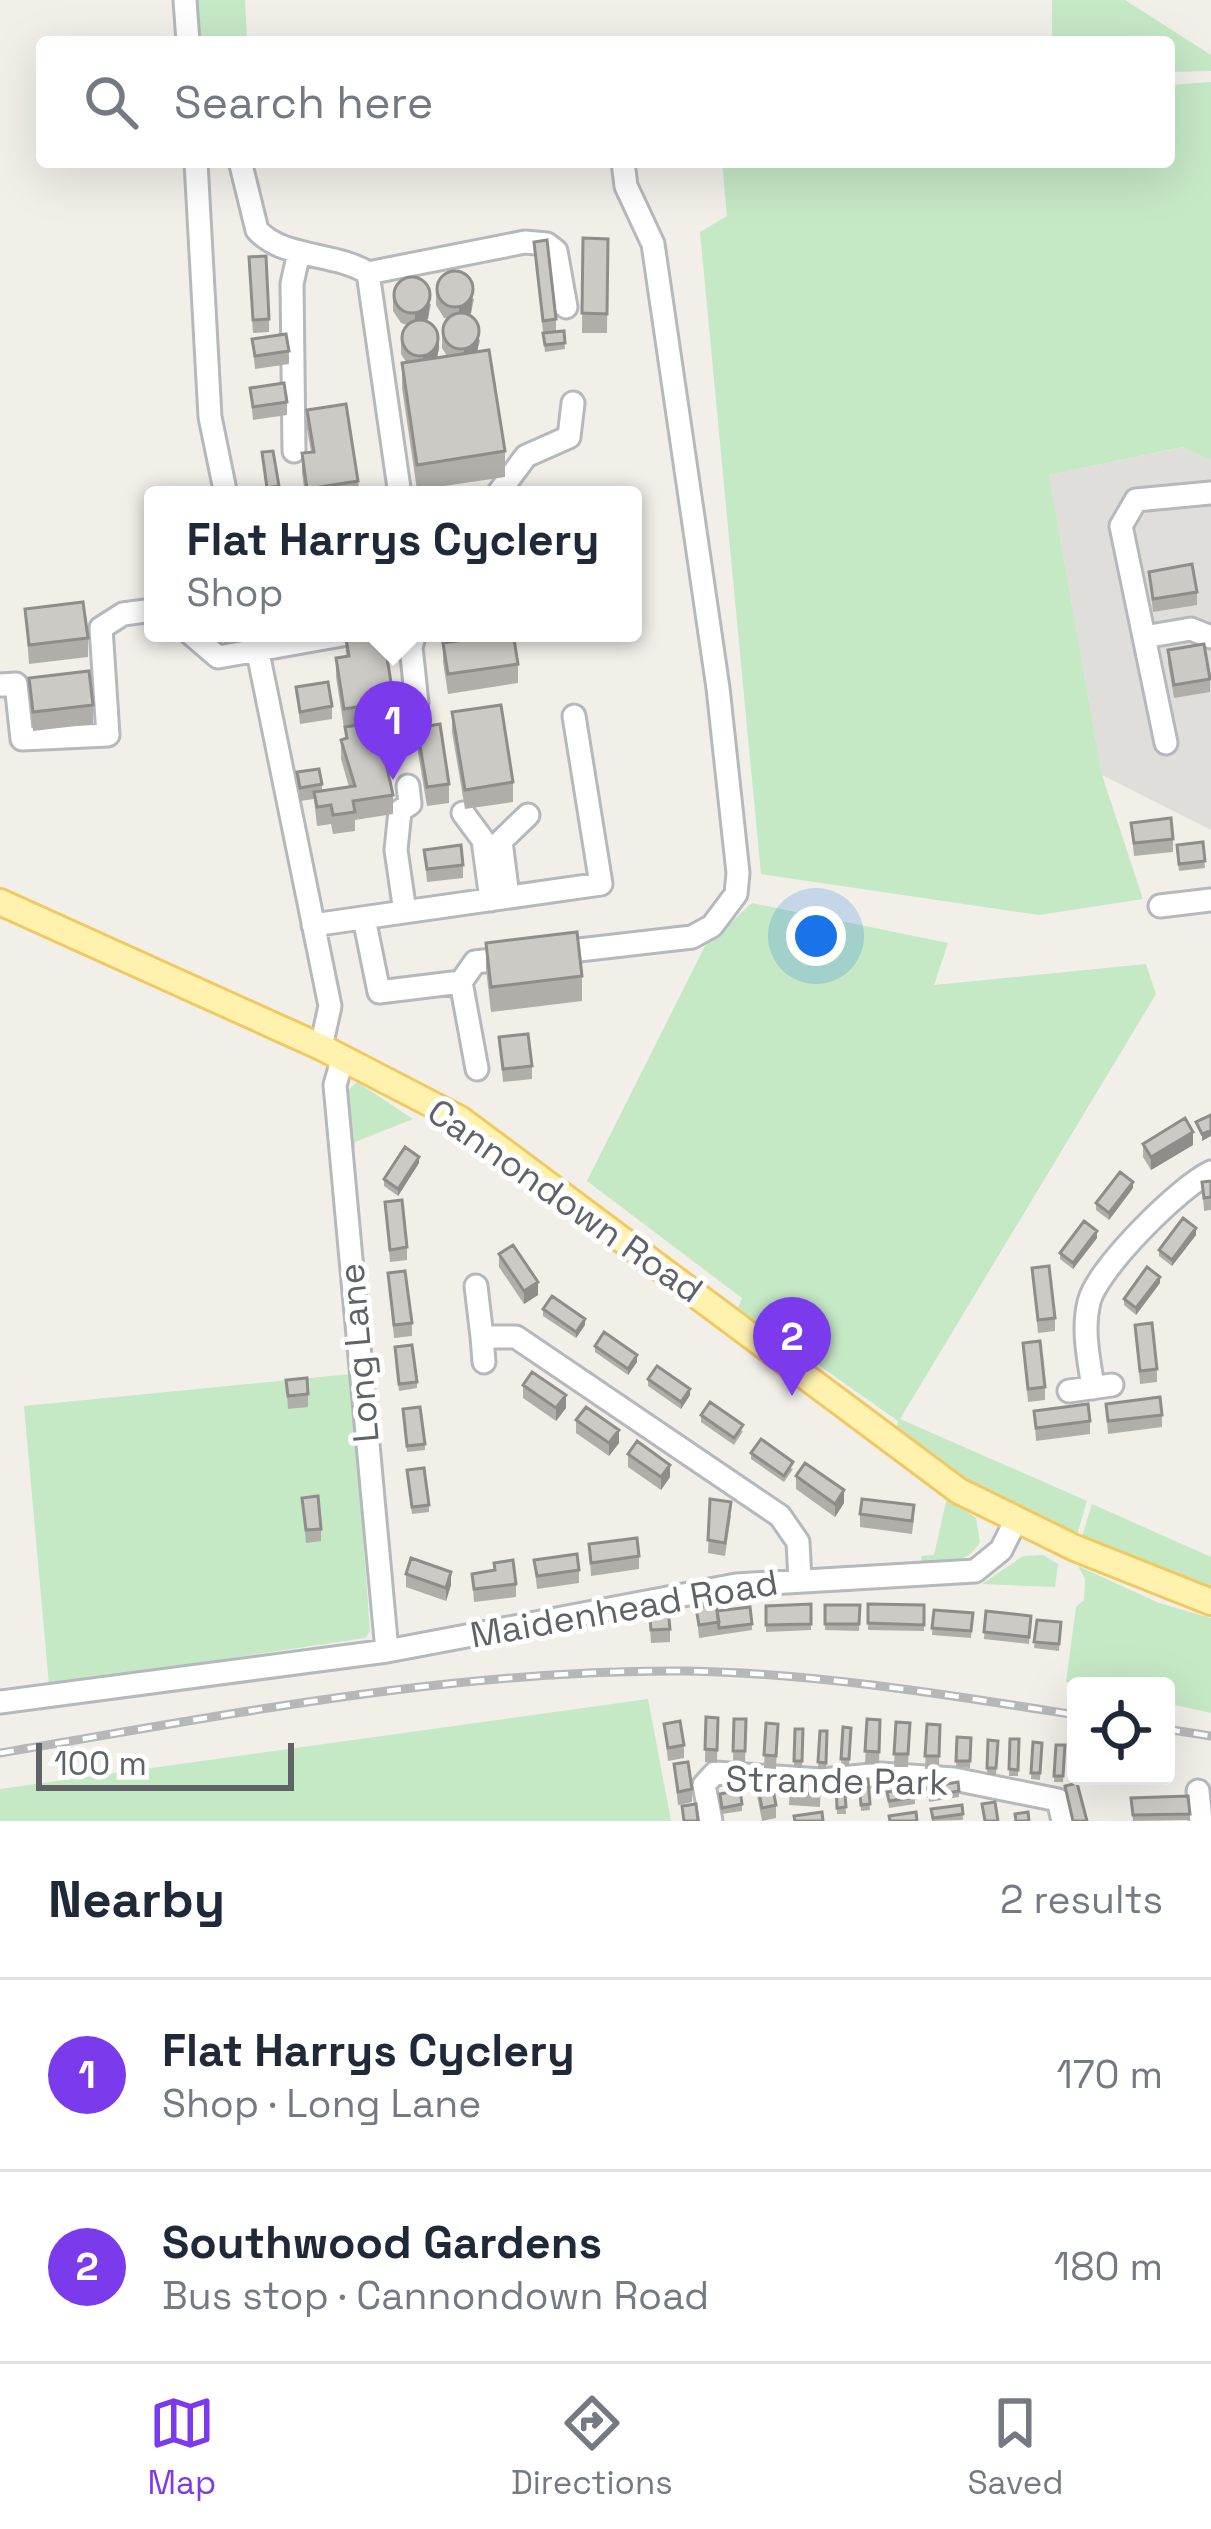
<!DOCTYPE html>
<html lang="en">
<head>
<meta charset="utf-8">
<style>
  body { margin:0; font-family:"Space Grotesk",sans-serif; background:#f2f2f3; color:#1f2937 }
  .controls { position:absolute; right:36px; bottom:36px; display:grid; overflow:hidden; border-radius:12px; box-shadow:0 12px 48px #0002 }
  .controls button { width:108px; height:108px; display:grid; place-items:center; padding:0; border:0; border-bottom:3px solid #e0e1e3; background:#fff; color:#1f2937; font:60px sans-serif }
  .scale { position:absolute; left:36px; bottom:30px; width:258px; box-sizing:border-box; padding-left:12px; border:6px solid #5f6368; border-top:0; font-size:33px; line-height:42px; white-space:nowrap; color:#5f6368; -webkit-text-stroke:9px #fff; paint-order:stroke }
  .you { position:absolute; left:816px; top:936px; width:42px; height:42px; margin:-30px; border:9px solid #fff; border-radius:50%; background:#1a73e8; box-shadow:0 0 0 18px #1a73e833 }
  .badge { display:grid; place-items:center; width:78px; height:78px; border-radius:50%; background:#7c3aed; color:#fff; font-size:39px; font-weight:700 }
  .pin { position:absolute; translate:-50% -99px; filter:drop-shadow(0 3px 6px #0008) }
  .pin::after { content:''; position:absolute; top:63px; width:42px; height:36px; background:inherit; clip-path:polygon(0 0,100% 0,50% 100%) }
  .popup { position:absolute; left:144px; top:486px; width:498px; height:156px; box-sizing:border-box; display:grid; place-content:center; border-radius:12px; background:#fff; filter:drop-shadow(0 3px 9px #0005); font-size:39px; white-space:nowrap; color:#747a83 }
  .popup b { font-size:45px; color:#1f2937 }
  .popup::after { content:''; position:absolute; left:50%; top:100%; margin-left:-24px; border:24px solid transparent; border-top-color:#fff }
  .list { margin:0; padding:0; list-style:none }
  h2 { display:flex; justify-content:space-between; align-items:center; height:156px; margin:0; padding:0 48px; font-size:51px }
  h2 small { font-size:39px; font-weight:400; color:#747a83 }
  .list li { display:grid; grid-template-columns:78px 1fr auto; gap:36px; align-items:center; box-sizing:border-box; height:192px; padding:0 48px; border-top:3px solid #e0e1e3 }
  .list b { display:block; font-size:45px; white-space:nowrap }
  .list p { margin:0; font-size:39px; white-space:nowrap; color:#747a83 }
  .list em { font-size:39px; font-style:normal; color:#747a83 }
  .icon { flex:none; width:66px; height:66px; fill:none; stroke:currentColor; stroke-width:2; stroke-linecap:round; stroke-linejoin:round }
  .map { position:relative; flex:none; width:1211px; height:1821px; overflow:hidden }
  .search { position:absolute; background:#fff; box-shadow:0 12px 48px #0002; left:36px; right:36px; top:36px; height:132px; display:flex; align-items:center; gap:30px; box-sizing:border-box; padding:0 42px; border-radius:12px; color:#747a83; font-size:45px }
  .sheet { height:540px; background:#fff }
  nav { display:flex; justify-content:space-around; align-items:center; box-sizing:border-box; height:168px; border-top:3px solid #e0e1e3; background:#fff; font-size:33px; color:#747a83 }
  nav a { display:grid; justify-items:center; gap:6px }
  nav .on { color:#7c3aed }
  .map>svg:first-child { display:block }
  .industrial { fill:#e0deda }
  .green { fill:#c5e8c5 }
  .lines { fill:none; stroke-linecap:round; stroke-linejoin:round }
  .minor-casing { stroke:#b5b8bc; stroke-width:27 }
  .major-casing { stroke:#f2c960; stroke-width:30 }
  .minor { stroke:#fff; stroke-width:21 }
  .major { stroke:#fff2af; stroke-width:24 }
  .rail-casing { stroke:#b6b7b8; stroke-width:9 }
  .rail { stroke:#fff; stroke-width:4.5; stroke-dasharray:14; stroke-linecap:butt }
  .wall { fill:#afaea9 }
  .shaded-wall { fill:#8f8d8a }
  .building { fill:#cccac5; stroke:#8f8d8a; stroke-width:3 }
  .labels { text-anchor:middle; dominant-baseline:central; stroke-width:10; stroke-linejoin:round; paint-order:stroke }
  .street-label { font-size:36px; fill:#5f6368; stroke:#fff }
</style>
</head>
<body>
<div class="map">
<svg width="1211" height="1821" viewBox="0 0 1211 1821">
  <rect width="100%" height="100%" fill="#f1efe8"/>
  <path class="industrial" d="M1184,447l27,13v370l-109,-55 -53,-300z"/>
  <path class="green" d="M192,0h53l2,42h-52z
    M1052,0h73l86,55v16l-42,1v-30h-117z
    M1211,82v378l-28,-13 -134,28 53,300 41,124 -104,16 -278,-41 -61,-642 27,-16 -5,-54h447v-77z
    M752,903l196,40 -14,42 212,-21 10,30 -256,425 187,82 -10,34 -110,-56 -71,-48 2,-10 -160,-113 4,-10 -155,-117 118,-235z
    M357,1082l56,37 -58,23v6l-7,-3 -4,-51z
    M351,1374l19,257 -5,7 -316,47 -25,-279z
    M947,1498l29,20 4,24c-13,23 -34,19 -58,20l-1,-6 13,-1z
    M1092,1504l119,53v31l-129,-51z
    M1043,1555l15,9 -3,23 -73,-3 41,-28z
    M1078,1566l81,37 52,15v95l-45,-10v-17l-100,-4 10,-75 8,-7 1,-21z
    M648,1699l23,122h-671v-32z"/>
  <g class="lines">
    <defs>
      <path id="minor" d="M185,0l3,42
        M196,162l14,255 16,78
        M241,165l16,65c26,29 78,22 111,43
        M294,451l-2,-167 7,-32
        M400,495l-32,-222 157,-31 22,2 9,7 10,56
        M497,495l29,-39 43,-19 4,-34
        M190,633l28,24 135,-24
        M254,633l76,373 -9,41
        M415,633l-4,14 6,56
        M1144,637l47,-8 20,8
        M0,685l16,-1 6,55 86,-4 -7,-107 22,-14 30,-4
        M1166,743l-45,-217 15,-26 75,-7
        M463,813l20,27 8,60
        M508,897l-7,-56 27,-26
        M1160,906l51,-6
        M405,912l-9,-62 4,-39 10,-7 -2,-18
        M364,918l15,74 82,-10 16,87
        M313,925l288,-41 -27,-168
        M553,953l139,-16 20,-11 24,-32 2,-21 -20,-185 -65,-444 -27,-58 -3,-24
        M461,982l14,-20 35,-4
        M343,1057l-8,28 52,566
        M476,1286l6,51h34l264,179 18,26 2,38
        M482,1337l2,25
        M1093,1388c-4,-29 -11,-57 -4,-86 8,-33 90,-115 122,-130
        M1069,1391l43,-6
        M0,1702l387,-51 349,-66 239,-14 26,-21 15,-30
        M1198,1791l3,30
        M711,1821l-7,-36 11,-12 107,7 59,-6 73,5 104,21 5,21"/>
      <path id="major" d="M0,902l321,145 139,72 499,372 116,57 136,54"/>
    </defs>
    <use href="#minor" class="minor-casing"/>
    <use href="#major" class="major-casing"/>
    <use href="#minor" class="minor"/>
    <use href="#major" class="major"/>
    <defs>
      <path id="rail" d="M1166,1729l45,7
        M0,1753c227,-38 456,-84 687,-82 129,2 262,24 389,44"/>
    </defs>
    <use href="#rail" class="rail-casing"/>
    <use href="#rail" class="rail"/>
  </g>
  <path class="wall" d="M583,238l25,1 -1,94h-25z
    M534,242l22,77v13l8,-1 1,18 -20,3z
    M249,270l20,49v13l-16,1z
    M436,292l38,7 -3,14 -2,2 11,26 -3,10 28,100v26l-88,13 -15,-102v-25l4,-1 -5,-8v-13l6,-16 -6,-2 -8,-12v-13l38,6 -3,15 -3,2 14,27 -2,10 10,-2 -5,-8v-13l6,-16 -4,-1 -8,-13z
    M252,339l37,12v13l-34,5z
    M250,388l37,14v13l-34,5z
    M307,410l51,71 2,14h-55l-3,-22v-20l9,-1 -4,-23z
    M262,452l17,34v9h-12z
    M1149,572l48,20v13l-44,7z
    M25,609l63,29v19l-59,7z
    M345,633l49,68v19l-17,3 16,72v19l-38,6v11l-22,3 -2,-10 -14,2 -3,-27 -14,2 -3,-29 25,12v7l27,-4 -8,-28v-19l4,-1v-11h-1l-8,-51v-19l10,-2z
    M443,643l75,21v19l-70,11 -5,-32z
    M1168,650l42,29v13l-36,6 -6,-35z
    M29,678l64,27v19l-60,7z
    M296,687l36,19v13l-32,5z
    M452,712l61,70v20l-48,7 -13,-77z
    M417,728l32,56v19l-22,3 -10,-59z
    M1131,823l42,16v13l-39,4z
    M1203,842l2,26 -26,3 -2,-19z
    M424,850l39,15v13l-36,4z
    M486,943l96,33v25l-91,11 -5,-43z
    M499,1037l33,29v13l-29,3z
    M1143,1144l50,1 -42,25 -8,-13z
    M419,1163l-21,33 -14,-10v-7z
    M1211,1181v29l-7,1 -2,-29z
    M1133,1188l-24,32 -13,-10v-7z
    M385,1202l22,45v13l-17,2z
    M1196,1235l-24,31 -13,-10v-6z
    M1097,1238l-24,31 -13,-10v-6z
    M499,1254l39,41 -14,9 -25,-37z
    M1032,1268l23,50v13l-17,2z
    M388,1273l24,50v13l-18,2z
    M1160,1283l-24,32 -12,-10v-6z
    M543,1309l42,16 -9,13 -33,-22z
    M1135,1325l22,44v13l-17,2z
    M1023,1343l22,44v13l-17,2z
    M595,1346l42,16 -9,13 -33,-23z
    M395,1353l22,29v6l-18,3z
    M648,1379l42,16 -9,14 -33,-23z
    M286,1380l22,14v13l-20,2z
    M523,1385l43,23 -10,13 -33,-23z
    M1106,1404l56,11v12l-54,7z
    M1034,1411l56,10v13l-54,7z
    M403,1415l22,29v6l-18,2z
    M701,1415l42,16 -9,14 -33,-23z
    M576,1420l43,23 -10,13 -33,-23z
    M751,1453l42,16 -9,13 -33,-23z
    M628,1454l42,23 -9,13 -33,-23z
    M407,1476l22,29v7l-17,2z
    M796,1476l48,27 -9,14 -39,-28z
    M302,1498l19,31v12l-15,2z
    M710,1499l21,16 -6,41 -17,-3z
    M860,1514l54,4 -2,16 -52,-7z
    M589,1544l50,12v13l-48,7z
    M534,1560l45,10v13l-42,6z
    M494,1563l22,21v13l-42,5 -2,-28 22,-3z
    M406,1574l45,11 -5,16 -40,-14z
    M811,1604v26l-45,2v-26z
    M868,1604l56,1v26l-56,-1z
    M825,1605h35l-1,26 -34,-1z
    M696,1608l21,3 35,13v6l-53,8z
    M649,1610l21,19v13l-19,1z
    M934,1610l39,3 -2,25 -39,-3z
    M986,1611l45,5 -2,28 -45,-5z
    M1037,1620l24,2 -2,29 -25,-3z
    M706,1717l12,1 -1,45 -12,-1z
    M734,1719h12l-1,45h-12z
    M867,1719l13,1 -1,45 -14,-1z
    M896,1722l14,1 -2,44h-14z
    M766,1723l12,1 -2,45 -12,-1z
    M664,1724l20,21v13l-16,3z
    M927,1724l13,1 -1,44h-14z
    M843,1727l8,1 -2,38h-8z
    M795,1729h8l-1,39 -8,-1z
    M820,1731h7l-1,38h-8z
    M957,1737l14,1 -1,30 -14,-1z
    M1010,1739h9l-1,37h-9z
    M988,1740l10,1 -2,34h-9z
    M1033,1742l9,1 -2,37 -9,-1z
    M1056,1745h9l-2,37h-9z
    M674,1764l18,25v13l-14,3z
    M756,1777l20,28v13l-14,3 -6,-31z
    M790,1777l31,2 -1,28 -31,-2z
    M868,1779l2,31 -9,1 -2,-31z
    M836,1781h8l2,33h-9z
    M928,1787l31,4v6l-30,5z
    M887,1792l28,5v7l-26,4z
    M720,1794l22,10v7l-20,3z
    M1131,1798l59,16v6l-57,1z
    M962,1805l1,15 -31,1 -1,-5z"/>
  <path class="shaded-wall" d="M474,286l-3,27 -12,8v-13z
    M431,291l-3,28 -13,8v-13z
    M480,328l-3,28 -13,7v-13z
    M439,335v13l-3,14 -13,8v-13z
    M1211,1130v6l-9,5v-7z
    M1193,1132v13l-42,25v-13z
    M419,1157v6l-21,33v-7z
    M1133,1182v6l-24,32v-7z
    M1196,1228v7l-24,31v-6z
    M1097,1231v7l-24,31v-6z
    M1160,1277v6l-24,32v-7z
    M538,1282v13l-14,9v-13z
    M585,1319v6l-9,13v-6z
    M637,1355v7l-9,13v-6z
    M690,1389v6l-9,14v-7z
    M566,1395v13l-10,13v-13z
    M619,1430v13l-10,13v-13z
    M670,1465v12l-9,13v-13z
    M844,1490v13l-9,14v-13z
    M451,1572v13l-5,16v-13z"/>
  <path class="building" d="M583,238l25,1 -1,75 -25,-1z
    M547,240l9,79 -13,2 -9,-79z
    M266,256l3,63 -16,1 -4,-63z
    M437 289a18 18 0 1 1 36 0a18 18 0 1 1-36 0Z
    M394 295a18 18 0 1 1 36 0a18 18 0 1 1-36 0Z
    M443 331a18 18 0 1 1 36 0a18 18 0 1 1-36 0Z
    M402 338a18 18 0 1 1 36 0a18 18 0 1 1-36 0Z
    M564,331l1,12 -20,2 -2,-12z
    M286,334l3,17 -34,5 -3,-17z
    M489,350l16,101 -88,14 -15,-102z
    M284,383l3,19 -34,5 -3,-19z
    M346,404l12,77 -51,8 -5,-36 12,-1 -7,-42z
    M273,451l6,35 -12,2 -5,-36z
    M360,490v5h-35z
    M1192,564l5,28 -44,7 -4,-27z
    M83,602l5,36 -59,7 -4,-36z
    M345,633h38l11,68 -50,8 -8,-51 13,-2z
    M513,633l5,31 -70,10 -5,-31z
    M1204,644l6,35 -36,6 -6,-35z
    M89,671l4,34 -60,7 -4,-34z
    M328,682l4,24 -32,6 -4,-25z
    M501,705l12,77 -48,8 -13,-78z
    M377,722l16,73 -40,6 2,11 -22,3 -2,-10 -14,2 -3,-15 41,-6 -14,-46 6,-2 -2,-11z
    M440,724l9,60 -22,3 -10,-59z
    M319,769l3,15 -22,4 -3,-16z
    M1171,818l2,21 -39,4 -3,-20z
    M1203,842l2,19 -26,3 -2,-19z
    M461,845l2,20 -36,4 -3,-19z
    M577,932l5,44 -91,11 -5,-44z
    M528,1034l4,32 -29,3 -4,-32z
    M1211,1115v15l-9,4 -6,-12z
    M1185,1118l8,14 -42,25 -8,-13z
    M405,1147l14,10 -21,32 -14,-10z
    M1120,1172l13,10 -24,31 -13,-10z
    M1211,1181v16l-7,1 -2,-16z
    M402,1200l5,47 -17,3 -5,-48z
    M1183,1218l13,10 -24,32 -13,-10z
    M1084,1221l13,10 -24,32 -13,-10z
    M513,1245l25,37 -14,9 -25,-37z
    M1049,1266l6,52 -17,2 -6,-52z
    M1147,1267l13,10 -24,31 -12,-9z
    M405,1271l7,52 -18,2 -6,-52z
    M552,1296l33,23 -9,13 -33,-23z
    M1152,1323l5,46 -17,2 -5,-46z
    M604,1332l33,23 -9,14 -33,-23z
    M1040,1341l5,46 -17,2 -5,-46z
    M412,1345l5,37 -18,2 -4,-37z
    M657,1366l33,23 -9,13 -33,-23z
    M532,1372l34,23 -10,13 -33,-23z
    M307,1378l1,16 -20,2 -2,-16z
    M1160,1397l2,18 -54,6 -2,-17z
    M710,1402l33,23 -9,13 -33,-23z
    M1088,1404l2,17 -54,7 -2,-17z
    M420,1407l5,37 -18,2 -4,-37z
    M586,1407l33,23 -10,13 -33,-23z
    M761,1439l32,23 -9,14 -33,-23z
    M637,1441l33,24 -9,12 -33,-23z
    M805,1463l39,27 -9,14 -39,-28z
    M424,1468l5,37 -17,2 -5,-37z
    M318,1496l3,33 -15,1 -4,-32z
    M710,1499l21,3 -6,41 -17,-3z
    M862,1499l52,6 -2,16 -52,-7z
    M637,1538l2,18 -48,7 -2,-19z
    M577,1554l2,16 -42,6 -3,-16z
    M411,1558l40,14 -5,16 -40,-14z
    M513,1560l3,24 -42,5 -2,-15 23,-4 -1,-7z
    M811,1604v20l-45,1v-19z
    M868,1604l56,1v20l-56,-2z
    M716,1605l3,17 -20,3 -3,-17z
    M825,1605h35l-1,19h-34z
    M750,1607l2,17 -33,4 -2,-17z
    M668,1609l2,20 -19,1 -2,-20z
    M934,1610l39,3 -2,18 -39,-3z
    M986,1611l45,5 -2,21 -45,-5z
    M1037,1620l24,2 -2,22 -25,-2z
    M706,1717l12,1 -1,32 -12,-1z
    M734,1719h12l-1,32h-12z
    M867,1719l13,1 -1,32 -14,-1z
    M680,1721l4,24 -16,3 -4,-24z
    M896,1722l14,1 -2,31h-14z
    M766,1723l12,1 -2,32 -12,-1z
    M927,1724l13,1 -1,31h-14z
    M843,1727l8,1 -2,31h-8z
    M795,1729h8l-1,32h-8z
    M820,1731h7l-1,32 -8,-1z
    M957,1737l14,1 -1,23h-14z
    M1010,1739h9l-1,31 -9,-1z
    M988,1740l10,1 -2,27h-9z
    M1033,1742l9,1 -2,30h-9z
    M1056,1745h9l-2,31h-9z
    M688,1762l4,27 -14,3 -4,-28z
    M770,1774l6,31 -14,3 -6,-31z
    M790,1777l31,2 -1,15 -31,-2z
    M868,1779l2,25 -9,1 -2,-25z
    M836,1781h8l2,26 -9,1z
    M958,1782l1,9 -30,5 -1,-9z
    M1077,1783l10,38h-14l-8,-35z
    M914,1788l1,9 -26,4 -2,-9z
    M740,1790l2,14 -20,4 -2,-14z
    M1188,1796l2,18 -57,1 -2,-17z
    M995,1802l3,19h-13l-3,-17z
    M696,1804l2,17h-14l-2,-15z
    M962,1805l1,9 -30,4 -2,-9z
    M822,1812l1,9h-28l-1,-5z
    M916,1812l1,9h-27l-1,-5z
    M1028,1812l1,9h-13l-1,-7z"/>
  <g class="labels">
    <g class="street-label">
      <text transform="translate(565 1201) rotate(35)">Cannondown Road</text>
      <text transform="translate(359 1353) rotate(-95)">Long Lane</text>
      <text transform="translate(624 1609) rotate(-10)">Maidenhead Road</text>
      <text transform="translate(837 1781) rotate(1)">Strande Park</text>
    </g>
  </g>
</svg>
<div class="controls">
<button><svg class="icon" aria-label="locate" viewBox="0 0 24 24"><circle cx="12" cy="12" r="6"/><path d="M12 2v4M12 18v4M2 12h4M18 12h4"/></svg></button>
</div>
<div class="scale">100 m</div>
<div class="you"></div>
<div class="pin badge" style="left:393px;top:780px">1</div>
<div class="popup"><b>Flat Harrys Cyclery</b>Shop</div>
<div class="pin badge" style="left:792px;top:1396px">2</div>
<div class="search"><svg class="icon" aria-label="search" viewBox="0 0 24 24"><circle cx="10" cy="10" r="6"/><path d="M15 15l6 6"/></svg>Search here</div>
</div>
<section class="sheet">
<h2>Nearby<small>2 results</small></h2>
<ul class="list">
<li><span class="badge">1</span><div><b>Flat Harrys Cyclery</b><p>Shop · Long Lane</p></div><em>170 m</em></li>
<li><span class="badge">2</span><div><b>Southwood Gardens</b><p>Bus stop · Cannondown Road</p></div><em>180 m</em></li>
</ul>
</section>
<nav>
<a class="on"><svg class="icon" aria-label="map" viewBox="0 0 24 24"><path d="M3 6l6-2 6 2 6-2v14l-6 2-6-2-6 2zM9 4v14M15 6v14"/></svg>Map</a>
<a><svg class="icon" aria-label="directions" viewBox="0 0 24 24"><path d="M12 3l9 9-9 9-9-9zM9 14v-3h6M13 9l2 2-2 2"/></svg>Directions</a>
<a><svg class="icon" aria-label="saved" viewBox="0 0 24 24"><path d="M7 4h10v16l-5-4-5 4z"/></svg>Saved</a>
</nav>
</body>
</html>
